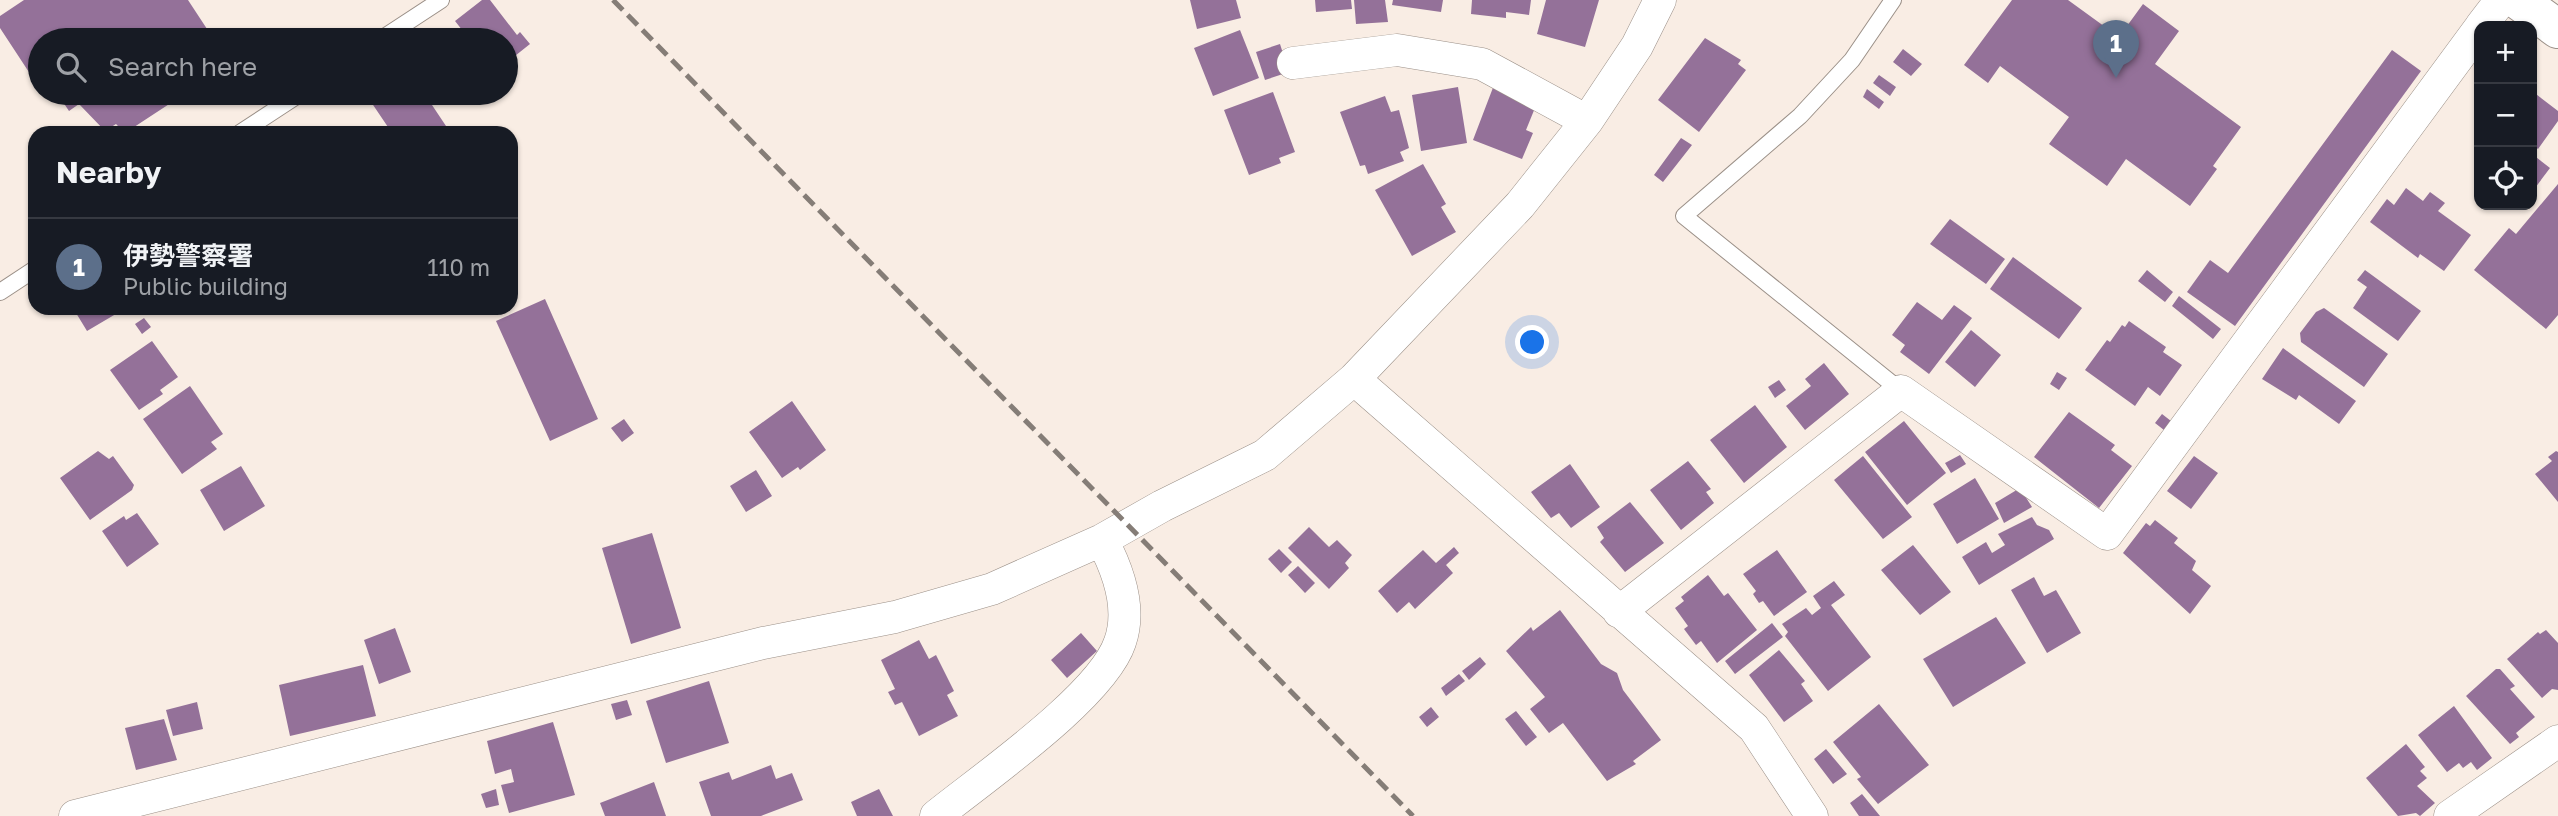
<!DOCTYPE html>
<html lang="en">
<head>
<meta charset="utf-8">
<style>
  body { margin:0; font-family:"Golos Text","Noto Sans JP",sans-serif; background:#20242c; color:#f1f3f6 }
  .controls { position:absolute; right:21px; top:21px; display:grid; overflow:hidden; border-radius:14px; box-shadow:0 2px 5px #0004 }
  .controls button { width:63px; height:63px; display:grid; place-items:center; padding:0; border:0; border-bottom:2px solid #363941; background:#171b24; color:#f1f3f6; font:35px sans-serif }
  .you { position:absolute; left:1533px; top:343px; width:24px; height:24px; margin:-18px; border:5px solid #fff; border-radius:50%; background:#1a73e8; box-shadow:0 0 0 10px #1a73e833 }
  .badge { display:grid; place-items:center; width:46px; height:46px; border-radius:50%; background:#b45309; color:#fff; font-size:23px; font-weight:700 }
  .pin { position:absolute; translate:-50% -58px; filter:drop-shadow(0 2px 4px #0008) }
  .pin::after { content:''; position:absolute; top:37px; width:24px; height:21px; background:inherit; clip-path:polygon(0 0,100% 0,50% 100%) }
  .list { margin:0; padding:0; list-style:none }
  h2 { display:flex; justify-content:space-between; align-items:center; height:91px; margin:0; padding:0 28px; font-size:30px }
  h2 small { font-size:23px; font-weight:400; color:#9ea1a6 }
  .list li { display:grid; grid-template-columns:46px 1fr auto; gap:21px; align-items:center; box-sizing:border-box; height:98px; padding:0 28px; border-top:2px solid #363941 }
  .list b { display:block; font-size:26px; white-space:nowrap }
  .list p { margin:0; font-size:23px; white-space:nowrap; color:#9ea1a6 }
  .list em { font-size:23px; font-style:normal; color:#9ea1a6 }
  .icon { flex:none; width:38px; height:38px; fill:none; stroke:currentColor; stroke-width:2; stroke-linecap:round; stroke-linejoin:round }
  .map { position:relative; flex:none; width:2558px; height:816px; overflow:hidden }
  .search { position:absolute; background:#171b24; box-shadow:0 2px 5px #0004; left:28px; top:28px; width:490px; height:77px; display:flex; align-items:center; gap:18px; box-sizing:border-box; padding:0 24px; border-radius:38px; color:#9ea1a6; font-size:26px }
  .panel { position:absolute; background:#171b24; box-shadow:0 2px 5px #0004; left:28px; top:126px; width:490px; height:189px; border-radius:21px }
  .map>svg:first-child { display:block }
  .building { fill:#947199 }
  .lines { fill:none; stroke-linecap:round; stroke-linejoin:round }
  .lane-casing { stroke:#9b9088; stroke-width:18 }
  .street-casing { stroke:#9b9088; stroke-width:33 }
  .primary-casing { stroke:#9b9088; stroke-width:40 }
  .lane { stroke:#fff; stroke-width:16 }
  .street { stroke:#fff; stroke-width:32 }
  .primary { stroke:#fff; stroke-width:38 }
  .rail { stroke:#857d77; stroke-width:5; stroke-dasharray:14 7; stroke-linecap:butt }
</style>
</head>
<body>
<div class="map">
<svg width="2558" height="816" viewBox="0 0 2558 816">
  <rect width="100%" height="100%" fill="#f9ede4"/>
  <path class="building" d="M24,0h164l21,32 -13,8h-156v49l-40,-61v-12z
    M482,0h8l27,35 3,-3 10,12 -24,19v-23h-36l-15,-19z
    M1190,0h46l5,18 -44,11z
    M1315,0h36l1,9 -36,3z
    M1354,0h31l3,22 -32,2z
    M1393,0h50l-2,12 -49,-7z
    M1472,0h59l-2,15 -23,-3v6l-35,-4z
    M1546,0h53l-14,47 -48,-13z
    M2012,0h56l51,37 24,-33 36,27 -24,33 86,63 -28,39 4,3 -27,37 -64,-47 -19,27 -58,-42 20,-27 -69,-51 -12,17 -24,-18z
    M1240,30l19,48 -46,18 -19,-48z
    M1705,38l36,22 -3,4 8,6 -47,62 -41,-32z
    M1280,44l9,28 -24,8 -9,-28z
    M1903,49l19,15 -11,12 -18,-14z
    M2392,50l29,21 -186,255 -48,-34 23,-32 18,13z
    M1879,75l17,12 -6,9 -17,-13z
    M1494,85l45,13 -13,32 7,3 -11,26 -49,-19z
    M1458,87l9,56 -46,8 -9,-56z
    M1867,89l17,13 -5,7 -16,-12z
    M2532,91l26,20v10l-20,28 -6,-5z
    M1273,92l22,60 -16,6 2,5 -32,12 -25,-65z
    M57,93h129l-61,40 -9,-9 -11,7 -26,-27 -10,7z
    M365,93h59l24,36 -7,4h-49z
    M1385,96l6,16 8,-2 10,38 -9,4 4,9 -36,13 -3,-9 -5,1 -20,-54z
    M1681,138l11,7 -29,37 -9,-7z
    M2532,154l18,14 -18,24z
    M1423,164l23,40 -5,3 15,25 -44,24 -37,-66z
    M2558,184v131l-12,14 -72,-59 35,-42 7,6z
    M2406,188l17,13 7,-9 15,11 -7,8 33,24 -27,36 -24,-17 -2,4 -48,-36 17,-23 7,6z
    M1950,219l55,40 -19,25 -56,-40z
    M2013,257l69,51 -23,31 -69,-50z
    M2147,270l26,22 -8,10 -27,-21z
    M2365,270l56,41 -23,30 -45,-33 14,-21 -10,-7z
    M2179,296l42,33 -8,10 -41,-33z
    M545,299l53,120 -48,22 -54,-120z
    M1917,302l25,18 12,-15 18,13 -43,56 -29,-22 5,-7 -13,-10z
    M73,308h53l-39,23z
    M2324,308l64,46 -24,33 -63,-45 -1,-9 16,-21z
    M144,318l7,9 -9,7 -7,-10z
    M2129,321l37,26 -3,5 19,13 -22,31 -12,-9 -13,19 -50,-36 22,-30 3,2 12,-17 3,2z
    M1971,330l30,25 -26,32 -30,-25z
    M152,341l26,36 -18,13 3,4 -24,16 -29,-40z
    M2283,348l73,53 -17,23 -40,-29 -3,5 -34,-21z
    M1824,363l25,31 -44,36 -19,-24 25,-20 -6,-7z
    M2057,372l10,6 -8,12 -9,-6z
    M1779,380l7,10 -11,8 -7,-11z
    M190,386l33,48 -12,8 6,7 -35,25 -39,-55z
    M792,401l34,49 -26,20 -2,-3 -16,11 -33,-46z
    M1755,405l32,42 -43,36 -34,-43z
    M2069,412l46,33 -4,5 21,16 -33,42 -65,-51z
    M2162,414l9,7 -7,9 -9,-7z
    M624,419l10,14 -12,9 -11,-14z
    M1904,421l42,52 -39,32 -42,-53z
    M98,451l11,8 4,-3 21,29 -2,5 -42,30 -30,-42z
    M2556,451l2,1v50l-23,-28 17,-13 -4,-4z
    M1960,455l6,9 -15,9 -6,-10z
    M1863,456l49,61 -29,22 -49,-59z
    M2194,456l24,17 -27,36 -24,-18z
    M1688,461l23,28 -5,3 8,11 -33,27 -31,-40z
    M1570,464l30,43 -29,21 -12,-15 -8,5 -20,-26z
    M241,466l24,40 -41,25 -24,-41z
    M756,470l16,26 -26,16 -16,-26z
    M1975,478l24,41 -42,25 -24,-40z
    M2020,488l12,19 -28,16 -9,-20z
    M1630,502l34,41 -39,29 -25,-30 4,-4 -7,-11z
    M137,513l22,31 -32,23 -25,-36 22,-15 2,4z
    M2032,517l5,8 12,5 5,9 -75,46 -17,-28 24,-15 6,11 13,-8 -7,-11z
    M2155,520l23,18 -4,5 22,18 -4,9 19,16 -21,28 -67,-61 23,-30 4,3z
    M1309,527l20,20 8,-7 15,15 -7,8 4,5 -20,21 -41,-41z
    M652,533l29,95 -50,16 -29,-96z
    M1913,545l38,47 -31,23 -39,-45z
    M1454,547l5,6 -13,12 7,8 -38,36 -6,-7 -12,11 -19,-22 45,-41 13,13z
    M1279,549l13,13 -11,11 -13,-14z
    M1777,550l30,42 -33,24 -11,-15 -4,2 -6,-9 3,-3 -13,-17z
    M1298,566l17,17 -10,10 -17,-18z
    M1708,575l16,21 4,-3 29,37 -40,33 -16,-22 -5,4 -12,-16 4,-3 -13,-18 9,-7 -3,-4z
    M2034,577l10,19 12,-6 25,43 -34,20 -36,-63z
    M1834,581l11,14 -14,10 40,52 -43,34 -43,-55 3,-4 -6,-8 24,-16 6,7 9,-7 -8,-12z
    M1560,610l41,54 16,9 6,17 38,50 -28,21 3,3 -29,17 -44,-58 -14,10 -19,-24 15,-12 -39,-46 25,-24 2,4z
    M1996,617l30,46 -73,44 -30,-48z
    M1772,623l11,14 -48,37 -10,-13z
    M395,628l16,44 -32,12 -15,-44z
    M2546,630l12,13v47l-6,-1 -10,9 -35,-39 31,-27 2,2z
    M1081,633l16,18 -30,27 -16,-18z
    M919,640l10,19 7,-4 18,36 -7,4 11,21 -39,20 -17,-34 -7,3 -7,-13 7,-3 -14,-29z
    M1779,650l26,31 -4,3 12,17 -29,21 -35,-47z
    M1480,657l6,7 -17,16 -7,-9z
    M363,665l13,51 -86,20 -11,-51z
    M2496,669h4l15,17 -5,3 25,28 -19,16 3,4 -9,7 -44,-48z
    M1459,674l6,7 -19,15 -5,-8z
    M709,681l20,62 -63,20 -20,-62z
    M627,700l5,15 -16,5 -5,-16z
    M197,702l6,27 -30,7 -7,-26z
    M1879,704l50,61 -51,39 -21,-25 4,-2 -28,-35z
    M2454,706l38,52 -15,12 -6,-8 -8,6 -4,-5 -12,9 -29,-37z
    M1431,707l8,10 -12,10 -8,-10z
    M1516,711l21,26 -11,9 -21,-27z
    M164,719l13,41 -41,10 -11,-42z
    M553,722l22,73 -66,18 -8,-28 13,-3 -3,-13 -16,5 -8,-33z
    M2406,744l19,23 -5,4 7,7 -10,8 18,17 -15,13 -4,-3 -18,3 -32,-38z
    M1826,749l21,25 -14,10 -19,-25z
    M771,765l5,14 16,-6 11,27 -42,16h-50l-12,-34 30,-10 3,8z
    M654,782l12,34h-61l-5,-13z
    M496,789l3,16 -13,3 -5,-14z
    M879,789l14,27h-36l-6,-14z
    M1862,794l18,22h-21l-9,-13z"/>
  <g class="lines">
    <defs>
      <path id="lane" d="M1893,0l-41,60 -52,56 -116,100 217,175
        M380,40l61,-40
        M240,133l61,-40
        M0,292l35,-23"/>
      <path id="street" d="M2481,26l20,-26
        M1293,63l104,-13 85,14 105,57
        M1354,379l400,349 58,88
        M1619,612l282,-221 206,143 372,-505
        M75,816l688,-173 132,-26 97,-28 110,-49 60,-34 103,-51 89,-76 166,-174 67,-84 50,-75 23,-46
        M936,816c47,-38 166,-120 184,-174 12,-34 -2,-72 -18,-102
        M2450,816l108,-75"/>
      <path id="primary" d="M2518,0l40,29"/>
    </defs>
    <use href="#lane" class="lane-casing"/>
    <use href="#street" class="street-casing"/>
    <use href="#primary" class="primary-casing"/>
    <use href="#lane" class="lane"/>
    <use href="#street" class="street"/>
    <use href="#primary" class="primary"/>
    <path class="rail" d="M613,0l800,816"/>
  </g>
</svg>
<div class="controls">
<button>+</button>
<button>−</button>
<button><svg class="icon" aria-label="locate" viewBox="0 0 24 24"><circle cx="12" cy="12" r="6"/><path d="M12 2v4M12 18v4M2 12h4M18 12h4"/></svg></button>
</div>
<div class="you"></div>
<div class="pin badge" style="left:2116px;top:78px;background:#5c6f8a">1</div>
<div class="search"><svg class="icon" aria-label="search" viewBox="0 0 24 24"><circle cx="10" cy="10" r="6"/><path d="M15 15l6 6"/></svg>Search here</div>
<section class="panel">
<h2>Nearby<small></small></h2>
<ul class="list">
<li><span class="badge" style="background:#5c6f8a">1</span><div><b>伊勢警察署</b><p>Public building</p></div><em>110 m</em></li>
</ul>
</section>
</div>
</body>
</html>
